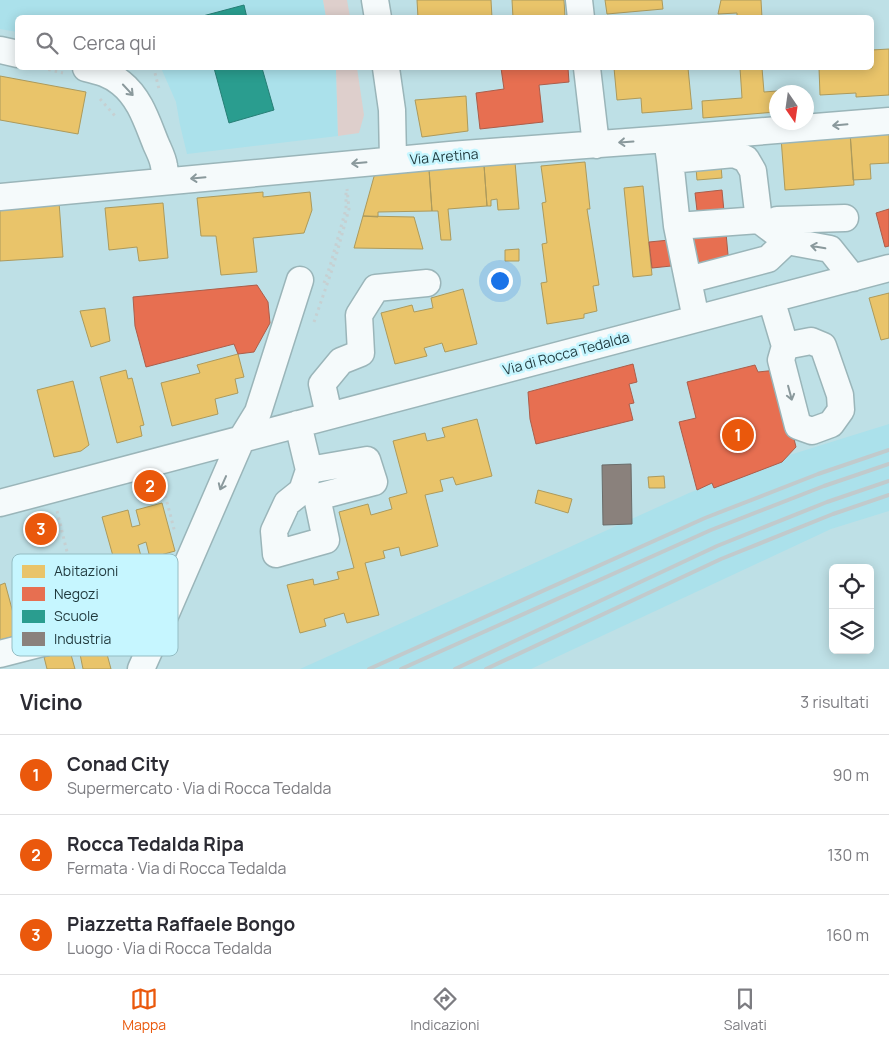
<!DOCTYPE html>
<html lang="it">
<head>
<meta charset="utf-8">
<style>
  body { margin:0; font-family:Manrope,sans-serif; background:#f7f7f7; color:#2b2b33 }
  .controls { position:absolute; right:15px; bottom:15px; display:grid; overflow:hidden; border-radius:8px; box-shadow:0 2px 12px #0003 }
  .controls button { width:45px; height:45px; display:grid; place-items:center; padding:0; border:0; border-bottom:1px solid #e1e1e2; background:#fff; color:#2b2b33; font:25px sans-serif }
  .compass { position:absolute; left:769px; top:85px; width:45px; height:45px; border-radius:50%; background:#fff; box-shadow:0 2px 12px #0003; rotate:167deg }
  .you { position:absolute; left:499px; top:280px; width:18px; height:18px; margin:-12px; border:4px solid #fff; border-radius:50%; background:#1a73e8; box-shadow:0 0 0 8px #1a73e833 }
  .badge { display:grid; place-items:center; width:32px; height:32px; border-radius:50%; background:#ea580c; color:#fff; font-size:16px; font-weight:700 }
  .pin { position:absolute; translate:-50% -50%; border:2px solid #fff; box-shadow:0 1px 5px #0006 }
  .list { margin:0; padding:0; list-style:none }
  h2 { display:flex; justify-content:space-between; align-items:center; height:65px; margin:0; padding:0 20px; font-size:21px }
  h2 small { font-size:16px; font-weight:400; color:#7c7c81 }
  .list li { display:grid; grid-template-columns:32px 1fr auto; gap:15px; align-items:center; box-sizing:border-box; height:80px; padding:0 20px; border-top:1px solid #e1e1e2 }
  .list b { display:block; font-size:19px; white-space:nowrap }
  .list p { margin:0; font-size:16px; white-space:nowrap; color:#7c7c81 }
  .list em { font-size:16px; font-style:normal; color:#7c7c81 }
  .icon { flex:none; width:28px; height:28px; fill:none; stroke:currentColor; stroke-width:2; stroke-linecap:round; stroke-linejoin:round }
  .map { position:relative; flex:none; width:889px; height:669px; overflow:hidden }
  .search { position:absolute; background:#fff; box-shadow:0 2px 12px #0003; left:15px; right:15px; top:15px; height:55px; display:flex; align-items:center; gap:12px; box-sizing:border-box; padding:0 18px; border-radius:8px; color:#7c7c81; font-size:19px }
  .sheet { height:305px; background:#fff }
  nav { display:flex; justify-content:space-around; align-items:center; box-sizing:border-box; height:70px; border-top:1px solid #e1e1e2; background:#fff; font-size:14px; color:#7c7c81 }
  nav a { display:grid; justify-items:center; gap:2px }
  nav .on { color:#ea580c }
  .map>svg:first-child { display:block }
  .built { fill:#abe1eb }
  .green { fill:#decfcc }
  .homes { fill:#e9c46a; stroke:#ac9a5c }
  .shops { fill:#e76f51; stroke:#ab5e4b }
  .schools { fill:#2a9d8f; stroke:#277f76 }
  .industry { fill:#8a817c; stroke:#6a6b69 }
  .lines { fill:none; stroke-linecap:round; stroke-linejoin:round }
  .minor-casing { stroke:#9ab5b9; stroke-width:29 }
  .path { stroke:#c6d0d2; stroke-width:3; stroke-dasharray:2.5 4; stroke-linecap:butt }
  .minor { stroke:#f5fafb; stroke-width:26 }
  .rail { stroke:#c1cacc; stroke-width:4 }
  .oneway { stroke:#8a999c }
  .labels { text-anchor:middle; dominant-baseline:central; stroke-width:5; stroke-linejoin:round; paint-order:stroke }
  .street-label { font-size:14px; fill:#1f383c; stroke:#c6f6ff }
  .key { fill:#c6f6ff; stroke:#94bdc4; stroke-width:1 }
  .key-label { font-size:14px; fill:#1f383c }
</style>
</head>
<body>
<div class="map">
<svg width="889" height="669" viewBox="0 0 889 669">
  <rect width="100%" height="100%" fill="#bee0e6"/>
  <path class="built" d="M0,0h323l3,17 -308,1 -1,14 -17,-3z
    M161,68h175l2,68 -151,18 -7,-29 -4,-23z
    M889,424v87l-58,18 -300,140h-231l389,-176 91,-35z"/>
  <path class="green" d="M323,0h24l3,17h-24z
    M336,68h21l7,47 -5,18 -21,3z"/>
  <path class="homes" d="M417,0h74l1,18h-74z
    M512,0h52l1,18h-52z
    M605,0h57l1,9 -56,5z
    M721,0h40l1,18h-25v-5l-19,1z
    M889,49v46l-33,2v-4l-36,2 -1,-27h53v-18z
    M614,68h74l4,41 -50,4 -1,-15 -24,2z
    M740,68h22l2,24 13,-1 -1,21 -73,6 -1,-17 40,-3z
    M0,76l86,16 -8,42 -78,-14z
    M466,96l2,35 -46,6 -7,-37z
    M889,129v34l-19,1 1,15 -18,1 -3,-48z
    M850,132l4,53 -69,5 -4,-52z
    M515,162l4,47 -21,1 -1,-11 -6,1v6h-4l-3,-41z
    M585,162l5,47h-3l12,76 -6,1 4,25 -13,3v4l-37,6 -6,-41 6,-1 -5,-38 5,-1 -5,-40 4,-1 -5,-36z
    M484,165l3,41 -39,3 3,31h-10l-3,-29h-6l-3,-42z
    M721,166l1,12 -25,2 -1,-12z
    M429,169l3,42 -54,1v5l-15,-1 12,-43z
    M643,186l9,89 -19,2 -9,-89z
    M263,192v5l47,-5 2,18 -8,23 -51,5 4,34 -36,3 -5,-39h-15l-4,-38z
    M59,202l4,55 -63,4v-54z
    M163,203l5,55 -29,3 -2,-14 -28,3 -4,-42z
    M363,216l51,1 9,32 -69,-1z
    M519,249v12h-14v-11z
    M463,289l14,55 -32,8 -3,-9 -18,5 3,8 -32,8 -14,-51 31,-8 2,7 19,-4 -2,-10z
    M889,293v45l-8,2 -12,-42z
    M105,308l5,33 -19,6 -11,-36z
    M238,354l6,23 -9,2 3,14 -23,6 3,15 -46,12 -11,-43 39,-10 -3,-8z
    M126,370l2,9 4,-1 12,47 -4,1 2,10 -25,7 -17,-66z
    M73,381l16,64 -8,6 -27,6 -17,-67z
    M477,419l15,57 -36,9 -3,-8 -13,3 3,11 -18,4 13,51 -37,10 -2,-9 -16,4 2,7 -20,5 14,52 -32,8 -3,-10 -20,6 2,7 -26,7 -13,-48 26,-6 1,6 25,-6 -2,-7 17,-4 -15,-56 29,-8 3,11 21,-6 -3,-11 18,-5 -14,-52 32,-8 2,8 18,-4 -3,-9z
    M664,476l1,12h-16l-1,-11z
    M538,490l34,9 -4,14 -33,-10z
    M162,503l13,48 -25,7 -4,-16 -8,3 15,56 -26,8 -6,-19 -9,3 5,18 -25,7 -15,-54 26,-7 8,26 9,-2 -18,-64 26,-7 4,17 8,-2 -4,-15z
    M5,583l14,52 -19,5v-55z
    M104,643l7,26h-28l-4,-20z
    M70,651l5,18h-28l-3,-12z"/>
  <path class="shops" d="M501,68h67l1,14 -30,3 4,37 -63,7 -4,-36 28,-4z
    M722,190l8,86 -28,3 -2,-16 -48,5 -3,-26 51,-5 -5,-44z
    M889,209v37l-4,1 -9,-34z
    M257,285l11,17 2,21 -16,29 -16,2 -4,-10 -88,23 -11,-41 -2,-29z
    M633,364l4,18 -8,2 5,19 -5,1 4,16 -97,24 -6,-25 -2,-27z
    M755,365l3,7 19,-2 19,77 -14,15 -68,26 -2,-5 -15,7 -18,-68 17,-4 -9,-36z"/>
  <path class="schools" d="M244,5l3,13h-48v-1z
    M214,68h48l12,42 -45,13z"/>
  <path class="industry" d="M631,464l1,60 -29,1 -1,-60z"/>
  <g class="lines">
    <defs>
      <path id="minor" d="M375,0l3,18
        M579,0l2,18
        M0,50l18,4
        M86,68c13,3 24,6 35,15 19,15 26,39 35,61 3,7 7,14 8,22 1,5 1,10 2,15
        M386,68l6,42 1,50
        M587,68l9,77
        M667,139l3,21 64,-6 12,5 7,12 6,49 28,21
        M670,160l7,66 82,-6
        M0,197l450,-42 217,-16 222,-18
        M677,226l11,54
        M767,226l10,-6 68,-2
        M771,299l14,47 -4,14 17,66 14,5 19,-7 10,-14 -1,-15 -17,-49 -12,-5 -26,5
        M696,319l-8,-39 80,-21 19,-18 43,8 23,29
        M329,415l-7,-31 19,-23 20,-8 -2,-38 17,-27 51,-5
        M298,424l11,46 58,-10 7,22 -57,15 9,43 -50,14 -2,-23 13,-28 15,-12 7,-21
        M0,503l889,-235
        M0,654l167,-43 75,-173 16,-26 42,-132
        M141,669l26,-58"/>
    </defs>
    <use href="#minor" class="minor-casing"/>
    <path class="path" d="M42,68l21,5
      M152,68l2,1 5,20
      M100,99l16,18
      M324,283l6,-17 16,-57v-17l-1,-2
      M314,322l19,-55 16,-58 -2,-20
      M162,483l13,50
      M152,584l-6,-22 20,-6
      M37,620l33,-56 -13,-53"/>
    <use href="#minor" class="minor"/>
    <path class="rail" d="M369,669l336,-151 113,-44 71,-24
      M401,669l310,-139 113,-44 65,-22
      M455,669l262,-123 110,-44 62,-21
      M486,669l235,-110 112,-45 56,-19"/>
  </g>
  <defs><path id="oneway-shaft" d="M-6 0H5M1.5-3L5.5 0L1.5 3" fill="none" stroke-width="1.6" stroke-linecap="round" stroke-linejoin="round" transform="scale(1.25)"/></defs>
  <g class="oneway">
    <use href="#oneway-shaft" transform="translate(128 90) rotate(47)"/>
    <use href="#oneway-shaft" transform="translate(840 125) rotate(175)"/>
    <use href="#oneway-shaft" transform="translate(626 142) rotate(176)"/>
    <use href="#oneway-shaft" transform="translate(359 163) rotate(175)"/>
    <use href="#oneway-shaft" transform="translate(198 178) rotate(175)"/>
    <use href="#oneway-shaft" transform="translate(818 247) rotate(-170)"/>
    <use href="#oneway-shaft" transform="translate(790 393) rotate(75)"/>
    <use href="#oneway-shaft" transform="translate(223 483) rotate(114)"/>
  </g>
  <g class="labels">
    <g class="street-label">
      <text transform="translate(444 156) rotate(-5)">Via Aretina</text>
      <text transform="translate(566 353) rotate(-15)">Via di Rocca Tedalda</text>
    </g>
  </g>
  <rect x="12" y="554" width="166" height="102" rx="8" class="key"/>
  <rect x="22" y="565" width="23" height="13" fill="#e9c46a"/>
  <rect x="22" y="587" width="23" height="14" fill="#e76f51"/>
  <rect x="22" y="610" width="23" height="13" fill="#2a9d8f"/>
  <rect x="22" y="632" width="23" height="14" fill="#8a817c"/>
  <g class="key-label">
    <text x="54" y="576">Abitazioni</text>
    <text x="54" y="599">Negozi</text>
    <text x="54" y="621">Scuole</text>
    <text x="54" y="644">Industria</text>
  </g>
</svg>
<div class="controls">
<button><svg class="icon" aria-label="locate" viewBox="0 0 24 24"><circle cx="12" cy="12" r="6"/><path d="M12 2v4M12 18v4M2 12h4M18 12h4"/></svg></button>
<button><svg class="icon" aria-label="layers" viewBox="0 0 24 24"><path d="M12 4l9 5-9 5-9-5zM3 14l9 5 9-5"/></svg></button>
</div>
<svg class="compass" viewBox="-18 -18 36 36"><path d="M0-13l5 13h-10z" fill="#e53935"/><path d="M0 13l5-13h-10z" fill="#7c7c81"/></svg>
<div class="you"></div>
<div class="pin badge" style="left:738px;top:435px">1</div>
<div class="pin badge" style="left:150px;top:486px">2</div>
<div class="pin badge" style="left:41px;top:529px">3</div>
<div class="search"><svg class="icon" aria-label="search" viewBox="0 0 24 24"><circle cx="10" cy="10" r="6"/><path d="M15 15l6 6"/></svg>Cerca qui</div>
</div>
<section class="sheet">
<h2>Vicino<small>3 risultati</small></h2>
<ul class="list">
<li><span class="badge">1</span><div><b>Conad City</b><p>Supermercato · Via di Rocca Tedalda</p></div><em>90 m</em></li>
<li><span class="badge">2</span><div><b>Rocca Tedalda Ripa</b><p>Fermata · Via di Rocca Tedalda</p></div><em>130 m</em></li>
<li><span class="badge">3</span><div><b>Piazzetta Raffaele Bongo</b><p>Luogo · Via di Rocca Tedalda</p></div><em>160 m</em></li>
</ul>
</section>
<nav>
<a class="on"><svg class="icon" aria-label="map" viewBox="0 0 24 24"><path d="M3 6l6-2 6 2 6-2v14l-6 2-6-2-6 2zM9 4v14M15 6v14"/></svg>Mappa</a>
<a><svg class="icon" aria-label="directions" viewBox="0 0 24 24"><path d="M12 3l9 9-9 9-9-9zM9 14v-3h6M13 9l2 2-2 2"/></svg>Indicazioni</a>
<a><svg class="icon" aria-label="saved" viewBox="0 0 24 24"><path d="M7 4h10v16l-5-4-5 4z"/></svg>Salvati</a>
</nav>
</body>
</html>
